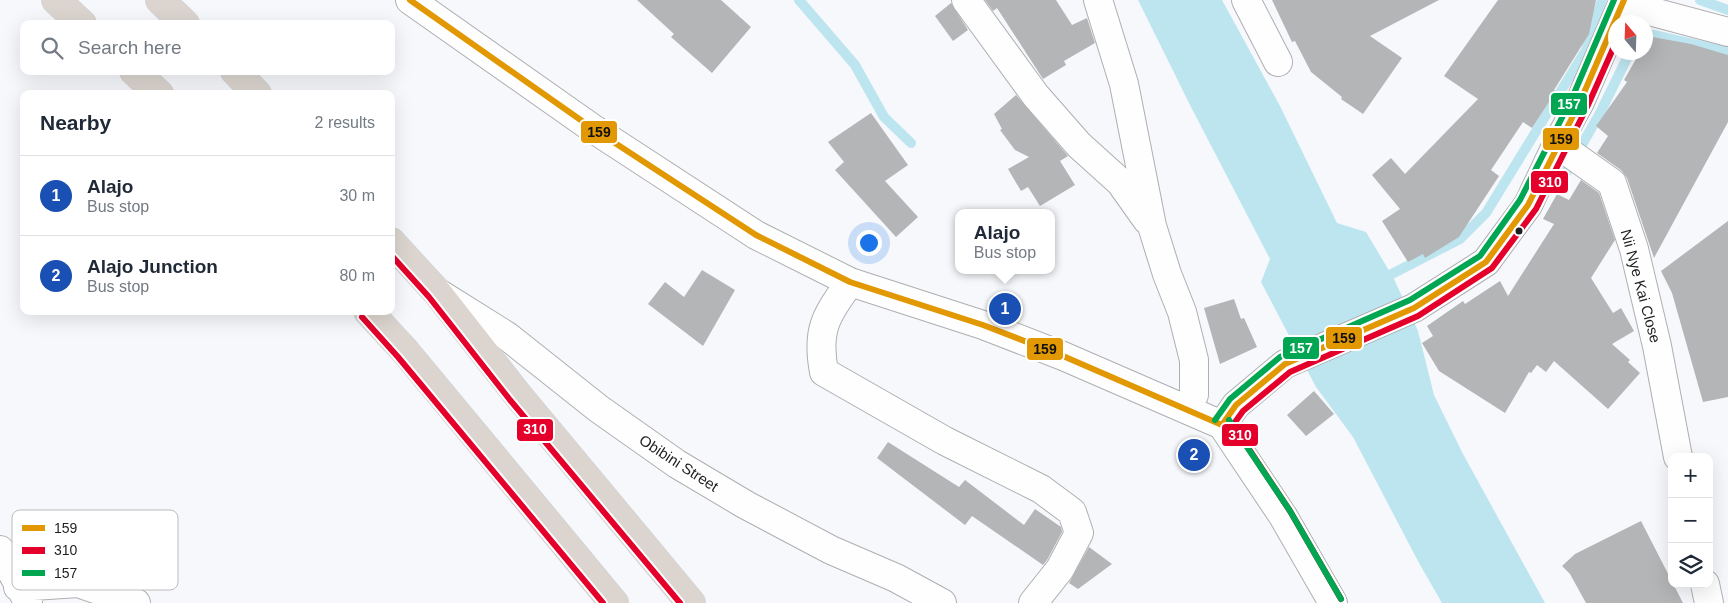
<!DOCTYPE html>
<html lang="en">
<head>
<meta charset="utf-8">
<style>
  body { margin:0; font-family:Helvetica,sans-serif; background:#f6f6f7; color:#1f2937 }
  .controls { position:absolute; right:15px; bottom:15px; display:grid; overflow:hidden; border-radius:10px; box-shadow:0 5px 20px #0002 }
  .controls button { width:45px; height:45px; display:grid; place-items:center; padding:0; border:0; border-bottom:1px solid #e0e1e3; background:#fff; color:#1f2937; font:25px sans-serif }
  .compass { position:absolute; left:1608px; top:15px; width:45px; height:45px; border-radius:50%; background:#fff; box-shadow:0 5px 20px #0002; rotate:341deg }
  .you { position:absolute; left:868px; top:242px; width:18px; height:18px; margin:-12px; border:4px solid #fff; border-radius:50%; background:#1a73e8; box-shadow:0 0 0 8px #1a73e833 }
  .badge { display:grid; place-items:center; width:32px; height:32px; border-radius:50%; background:#111827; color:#fff; font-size:16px; font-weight:700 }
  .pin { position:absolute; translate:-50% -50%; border:2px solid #fff; box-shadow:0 1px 5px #0006 }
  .popup { position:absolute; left:955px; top:209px; width:100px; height:65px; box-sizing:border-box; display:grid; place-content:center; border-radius:10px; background:#fff; filter:drop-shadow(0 1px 4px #0005); font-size:16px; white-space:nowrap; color:#747a83 }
  .popup b { font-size:19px; color:#1f2937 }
  .popup::after { content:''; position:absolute; left:50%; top:100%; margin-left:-10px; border:10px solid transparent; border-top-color:#fff }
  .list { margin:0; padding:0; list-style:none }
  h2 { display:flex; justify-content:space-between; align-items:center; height:65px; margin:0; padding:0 20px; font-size:21px }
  h2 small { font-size:16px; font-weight:400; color:#747a83 }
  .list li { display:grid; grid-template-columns:32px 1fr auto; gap:15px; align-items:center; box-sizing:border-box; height:80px; padding:0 20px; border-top:1px solid #e0e1e3 }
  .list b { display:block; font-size:19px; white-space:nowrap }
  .list p { margin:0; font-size:16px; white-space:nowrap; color:#747a83 }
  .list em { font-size:16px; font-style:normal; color:#747a83 }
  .icon { flex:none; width:28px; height:28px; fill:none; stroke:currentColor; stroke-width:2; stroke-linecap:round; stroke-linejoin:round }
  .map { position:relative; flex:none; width:1728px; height:603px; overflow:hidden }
  .search { position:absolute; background:#fff; box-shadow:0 5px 20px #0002; left:20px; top:20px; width:375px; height:55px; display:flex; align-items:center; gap:12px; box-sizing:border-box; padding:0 18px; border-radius:10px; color:#747a83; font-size:19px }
  .panel { position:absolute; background:#fff; box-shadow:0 5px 20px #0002; left:20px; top:90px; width:375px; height:225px; border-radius:10px }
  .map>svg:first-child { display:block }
  .water { fill:#bde5f0 }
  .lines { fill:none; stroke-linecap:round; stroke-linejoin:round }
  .stream { stroke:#bde5f0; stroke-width:10 }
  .building { fill:#b3b5b7 }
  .minor-casing { stroke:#aeafb1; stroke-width:30 }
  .highway-casing { stroke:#d3d4d5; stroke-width:30 }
  .minor { stroke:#fefefe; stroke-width:28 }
  .highway { stroke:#dcd5cf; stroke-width:28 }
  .bus-1-casing { stroke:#fff; stroke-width:10 }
  .bus-2-casing { stroke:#fff; stroke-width:10 }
  .bus-3-casing { stroke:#fff; stroke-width:10 }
  .bus-1 { stroke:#e19803; stroke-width:6 }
  .bus-2 { stroke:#e4002b; stroke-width:6 }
  .bus-3 { stroke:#00a651; stroke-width:6 }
  .bus-dot { fill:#1d1e1f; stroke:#fff; stroke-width:2 }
  .labels { text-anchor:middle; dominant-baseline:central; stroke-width:4; stroke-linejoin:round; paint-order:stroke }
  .street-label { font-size:15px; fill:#1d1e1f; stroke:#fff }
  .key { fill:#fff; stroke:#bbbcbc; stroke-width:1 }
  .key-label { font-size:14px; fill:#1d1e1f }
  .line-badge { stroke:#fff; stroke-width:2 }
  .badge-label { font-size:14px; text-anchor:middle; font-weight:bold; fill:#fff }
  .pale-badge-label { font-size:14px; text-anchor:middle; font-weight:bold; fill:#111 }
</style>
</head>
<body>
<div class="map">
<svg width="1728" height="603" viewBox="0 0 1728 603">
  <rect width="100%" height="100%" fill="#f6f8fb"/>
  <path class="water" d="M1138,0h84l58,106 57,117 29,9 28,47 24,52 16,64 29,59 82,149h-103l-23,-40 -66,-126 -37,-50 -55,-105 9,-23 -79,-152z"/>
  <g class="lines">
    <path class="stream" d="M799,0l56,65 29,52 27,26
      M1700,0l28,10
      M1646,33l82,19
      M1566,173l34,-60 30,-61
      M1382,279l78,-40 26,-26 100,-163 16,-50"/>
  </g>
  <path class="building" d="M637,0h84l30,27 -39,46 -41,-36 3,-3z
    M985,0h71l16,25 15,-7 8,25 -31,18 2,4 -23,14 -46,-71 -4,3z
    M1272,0h167l-69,36 32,22 -39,56 -22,-15 1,-2 -31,-25 -16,-31 -3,1z
    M1498,0h98l-7,34 -35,56 2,1 -24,37 -9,-6 -32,48 8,6 -40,61 -34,21 -2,-4 -15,8 -26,-41 18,-12 -28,-34 19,-17 14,16 73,-75 -34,-23z
    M951,3l17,27 -15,11 -18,-25z
    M1647,36l44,8 37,11v67l-74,136 -27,-80 -6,-8 -24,-17 11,-17 -12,-10 31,-44 -3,-2 16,-28h6z
    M1016,95l52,61 -8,5 15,24 -35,21 -12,-19 -7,4 -13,-22 21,-12 -14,-7 -15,-20 2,-1 -8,-15z
    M871,113l37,52 -23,16 33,36 -22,20 -61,-67 9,-8 -16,-20z
    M1581,180l18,13 16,47 -24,38 22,35 8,-5 13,23 -22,13 18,16 -2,2 12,11 -32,36 -54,-48 -8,11 -9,-7 -6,8 -2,-1 -24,41 -66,-42 -17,-28 11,-7 -6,-10 36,-25 2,3 35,-23 8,15 46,-72 -11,-5 14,-25 12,6z
    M1728,221v176l-25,5 -31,-109 -11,-22z
    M702,270l33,20 -32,56 -55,-42 17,-22 19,15z
    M1234,299l7,20 3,-1 13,29 -37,17 -16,-56z
    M1314,391l20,23 -28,22 -19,-21z
    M888,442l71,45 6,-7 59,45 11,-16 26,18 1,5 -15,28 -4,5 -71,-49 -7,9 -88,-67z
    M1641,521l42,82h-97l-16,-29 -8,-8 13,-12z
    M1089,547l23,17 -34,25 -9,-6z"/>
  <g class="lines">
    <defs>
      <path id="minor" d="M410,0l182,128 164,107 94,47 133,43 80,31 159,69 61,91 50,87
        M966,0l70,96 43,49 41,37 27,38
        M1098,0l26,84 28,142 15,48 15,38 12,48v35l-7,14
        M1246,0l32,62
        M1623,4l105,28
        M1557,144l55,39 22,66 23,97 21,111
        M850,282c-24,34 -34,47 -26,90l121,69 96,48 31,23 7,21 -19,36 -27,34
        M440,294l67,42 92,73 78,55 69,41 85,45 65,28 46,25
        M1222,425l14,-20 49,-41 129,-56 72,-46 42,-57 29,-61 23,-42 44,-102
        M0,550l28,52
        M1705,584l4,19
        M18,587l60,-4 58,20"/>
      <path id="highway" d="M56,0l26,24
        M160,0l25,24
        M134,71l25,23
        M235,71l22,23
        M391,242l45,49 81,103 174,209
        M368,311l37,40 209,252"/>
    </defs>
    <use href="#minor" class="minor-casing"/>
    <use href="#highway" class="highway-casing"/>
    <use href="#minor" class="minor"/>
    <use href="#highway" class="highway"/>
    <defs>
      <path id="bus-1" d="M410,0l182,128 164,107 94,47 133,43 80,31 159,69
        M1222,425l14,-20 49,-41 129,-56 72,-46 42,-57 52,-103 44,-102"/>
      <path id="bus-2" d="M391,255l38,42 81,103 170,203
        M362,317l36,40 205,246
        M1341,599l-51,-88 -57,-86 10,-14 47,-39 128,-56 74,-48 44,-59 52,-104 28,-63"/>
      <path id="bus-3" d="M1215,420l15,-21 50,-42 130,-57 70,-44 40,-56 52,-102 42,-98
        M1229,420l61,91 51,88"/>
    </defs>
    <use href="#bus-1" class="bus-1-casing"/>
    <use href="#bus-2" class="bus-2-casing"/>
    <use href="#bus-3" class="bus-3-casing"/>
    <use href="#bus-1" class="bus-1"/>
    <use href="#bus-2" class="bus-2"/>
    <use href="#bus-3" class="bus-3"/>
  </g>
  <circle class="bus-dot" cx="1519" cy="231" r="4.5"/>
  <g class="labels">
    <g class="street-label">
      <text transform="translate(1641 286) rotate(75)">Nii Nye Kai Close</text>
      <text transform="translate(679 463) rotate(33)">Obibini Street</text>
    </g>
  </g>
  <rect x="12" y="510" width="166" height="80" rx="8" class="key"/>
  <rect x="22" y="525" width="23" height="6" fill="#e19803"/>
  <rect x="22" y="547" width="23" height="7" fill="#e4002b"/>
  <rect x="22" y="570" width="23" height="6" fill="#00a651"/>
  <g class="key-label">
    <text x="54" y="533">159</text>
    <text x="54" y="555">310</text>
    <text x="54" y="578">157</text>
  </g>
  <g class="line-badge">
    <rect x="1550" y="92" width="38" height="24" rx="5" fill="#00a651"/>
    <rect x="580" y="120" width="38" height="24" rx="5" fill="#e19803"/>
    <rect x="1542" y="127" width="38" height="24" rx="5" fill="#e19803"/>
    <rect x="1530" y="170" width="39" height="24" rx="5" fill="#e4002b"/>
    <rect x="1325" y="326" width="38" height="24" rx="5" fill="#e19803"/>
    <rect x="1282" y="336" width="38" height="24" rx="5" fill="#00a651"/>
    <rect x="1026" y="337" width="38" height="24" rx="5" fill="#e19803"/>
    <rect x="516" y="418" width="38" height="24" rx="5" fill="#e4002b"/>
    <rect x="1221" y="423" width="38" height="24" rx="5" fill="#e4002b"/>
  </g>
  <g class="badge-label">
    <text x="1569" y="109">157</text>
    <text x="1550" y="187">310</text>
    <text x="1301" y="353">157</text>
    <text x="535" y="434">310</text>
    <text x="1240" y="440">310</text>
  </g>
  <g class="pale-badge-label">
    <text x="599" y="137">159</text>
    <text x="1561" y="144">159</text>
    <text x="1344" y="343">159</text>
    <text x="1045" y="354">159</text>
  </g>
</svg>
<div class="controls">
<button>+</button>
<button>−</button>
<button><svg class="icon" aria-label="layers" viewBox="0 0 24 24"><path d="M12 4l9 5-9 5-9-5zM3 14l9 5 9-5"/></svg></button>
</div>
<svg class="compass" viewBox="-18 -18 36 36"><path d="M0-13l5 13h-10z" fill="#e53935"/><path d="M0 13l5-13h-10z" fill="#747a83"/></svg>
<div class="you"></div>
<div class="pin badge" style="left:1005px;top:309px;background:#1a4fb4">1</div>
<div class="popup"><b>Alajo</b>Bus stop</div>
<div class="pin badge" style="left:1194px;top:455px;background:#1a4fb4">2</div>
<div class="search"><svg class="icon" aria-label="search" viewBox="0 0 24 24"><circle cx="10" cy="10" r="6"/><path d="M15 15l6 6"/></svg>Search here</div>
<section class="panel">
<h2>Nearby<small>2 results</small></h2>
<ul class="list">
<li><span class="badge" style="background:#1a4fb4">1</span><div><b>Alajo</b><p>Bus stop</p></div><em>30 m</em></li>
<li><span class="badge" style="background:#1a4fb4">2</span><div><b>Alajo Junction</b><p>Bus stop</p></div><em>80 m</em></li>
</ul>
</section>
</div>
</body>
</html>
